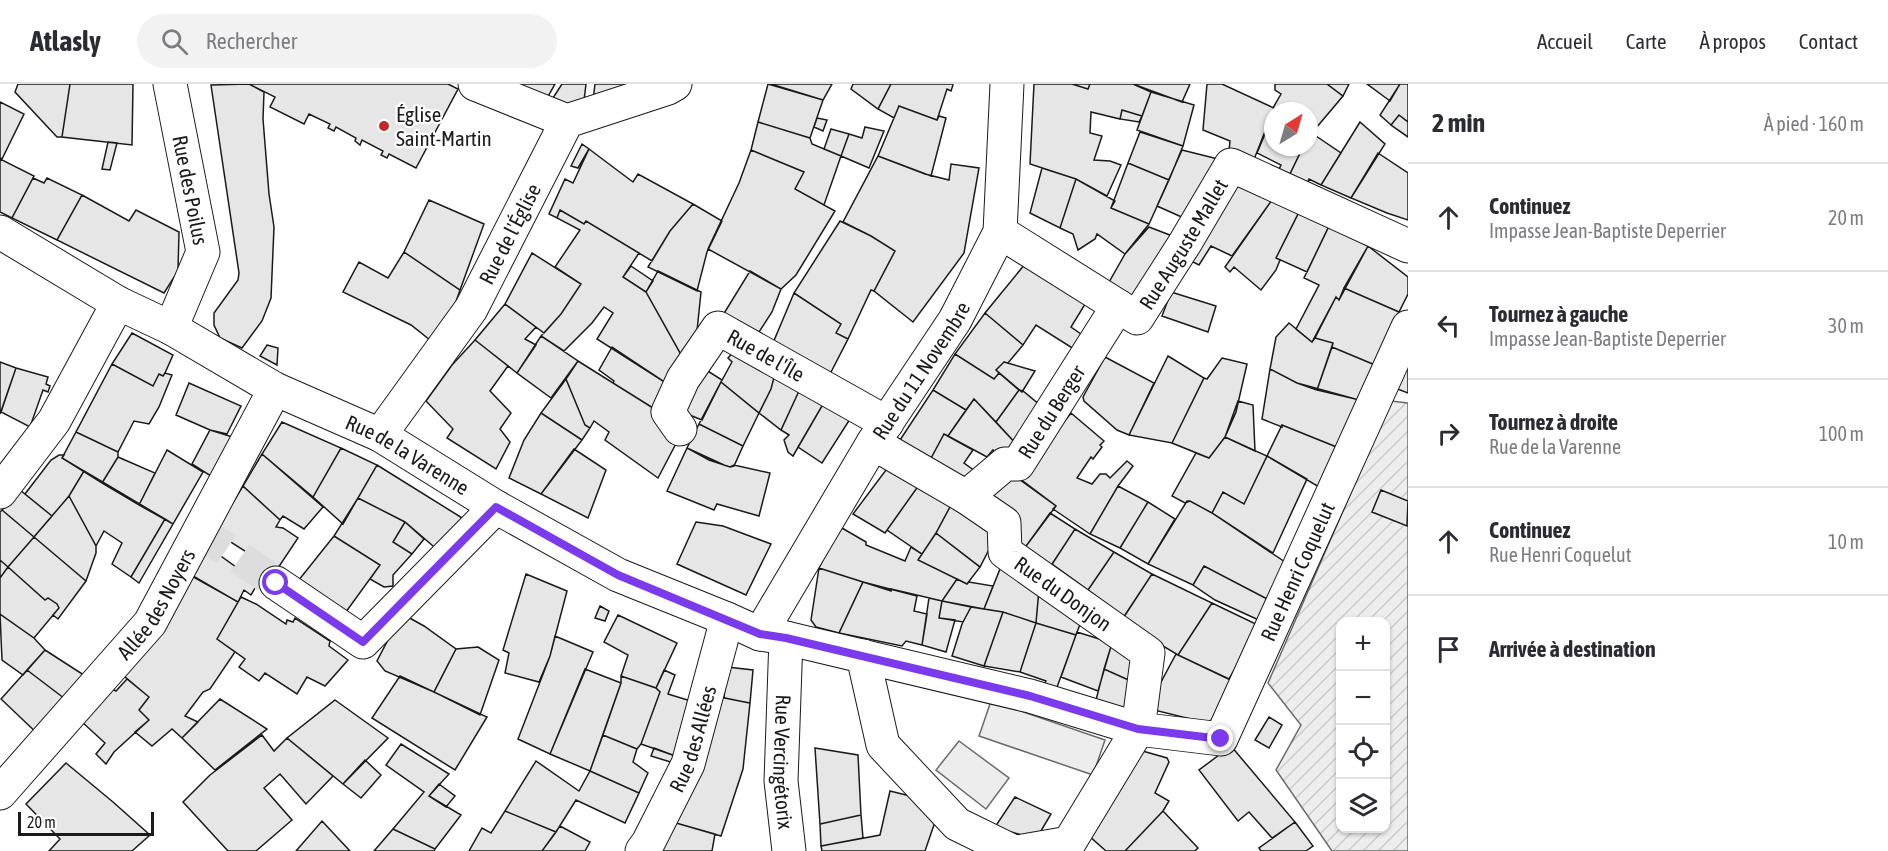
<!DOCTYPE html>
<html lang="fr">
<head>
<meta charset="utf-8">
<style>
  body { margin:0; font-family:"Asap Condensed",sans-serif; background:#f2f2f3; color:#2b2b33 }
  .controls { position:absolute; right:18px; bottom:18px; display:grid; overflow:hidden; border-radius:12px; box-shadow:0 2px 4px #0004 }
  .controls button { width:54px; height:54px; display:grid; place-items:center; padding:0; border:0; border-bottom:2px solid #e1e1e2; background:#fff; color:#2b2b33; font:30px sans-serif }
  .compass { position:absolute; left:1264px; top:18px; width:54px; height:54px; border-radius:50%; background:#fff; box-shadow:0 2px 4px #0004; rotate:37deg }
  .scale { position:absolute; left:18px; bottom:15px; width:136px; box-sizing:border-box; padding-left:6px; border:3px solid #1a1a1a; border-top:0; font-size:16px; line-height:21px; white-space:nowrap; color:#1a1a1a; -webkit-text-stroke:4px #fff; paint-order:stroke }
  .stop { position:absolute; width:18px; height:18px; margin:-14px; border:4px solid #7c3aed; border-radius:50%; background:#fff }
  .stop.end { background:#7c3aed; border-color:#fff; box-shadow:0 2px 6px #0008 }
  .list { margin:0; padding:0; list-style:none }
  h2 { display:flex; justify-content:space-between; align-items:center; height:78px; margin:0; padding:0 24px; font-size:26px }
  h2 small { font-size:20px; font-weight:400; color:#7c7c81 }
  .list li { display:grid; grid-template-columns:39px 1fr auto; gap:18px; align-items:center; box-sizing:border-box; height:108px; padding:0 24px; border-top:2px solid #e1e1e2 }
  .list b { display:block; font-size:22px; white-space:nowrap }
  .list p { margin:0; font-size:20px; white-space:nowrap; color:#7c7c81 }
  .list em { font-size:20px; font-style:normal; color:#7c7c81 }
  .icon { flex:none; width:33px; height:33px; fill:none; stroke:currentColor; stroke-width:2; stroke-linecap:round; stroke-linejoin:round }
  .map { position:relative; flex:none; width:1408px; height:767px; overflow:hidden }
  header { display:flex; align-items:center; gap:36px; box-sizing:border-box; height:84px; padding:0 30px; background:#fff; border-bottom:2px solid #e1e1e2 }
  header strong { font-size:28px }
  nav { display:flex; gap:33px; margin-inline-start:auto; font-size:21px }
  .search { width:420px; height:54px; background:#f2f2f3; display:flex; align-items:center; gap:15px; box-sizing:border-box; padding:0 21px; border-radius:33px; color:#7c7c81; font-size:22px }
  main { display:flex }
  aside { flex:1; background:#fff }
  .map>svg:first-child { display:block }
  .built { fill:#ededed; stroke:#6a6a6a; stroke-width:1.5 }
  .garden { fill:url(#garden-furrows); stroke:#6a6a6a; stroke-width:1.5; fill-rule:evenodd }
  .building { fill:#e6e6e6; stroke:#1a1a1a; stroke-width:1.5 }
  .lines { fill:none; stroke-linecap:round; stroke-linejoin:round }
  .street-tunnel { stroke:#ddd; stroke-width:33; stroke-dasharray:33 16; stroke-linecap:butt }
  .street-casing { stroke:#1a1a1a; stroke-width:35 }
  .street { stroke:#fff; stroke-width:33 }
  .route { stroke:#7c3aed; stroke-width:8 }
  .poi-dot { fill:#c62828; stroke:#fff; stroke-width:2 }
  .labels { text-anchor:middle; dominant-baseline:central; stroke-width:4.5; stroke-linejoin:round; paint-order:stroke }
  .poi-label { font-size:21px; fill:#1a1a1a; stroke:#fff; text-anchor:start }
  .street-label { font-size:21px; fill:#1a1a1a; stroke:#fff }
</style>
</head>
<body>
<header>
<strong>Atlasly</strong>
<div class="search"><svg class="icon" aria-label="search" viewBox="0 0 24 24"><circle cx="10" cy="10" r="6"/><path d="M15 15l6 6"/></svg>Rechercher</div>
<nav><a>Accueil</a><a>Carte</a><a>À propos</a><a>Contact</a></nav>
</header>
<main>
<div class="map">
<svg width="1408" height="767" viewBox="0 0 1408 767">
  <defs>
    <pattern id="garden-furrows" width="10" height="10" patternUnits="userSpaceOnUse" patternTransform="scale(1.5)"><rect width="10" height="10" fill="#ededed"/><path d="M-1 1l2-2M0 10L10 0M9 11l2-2" fill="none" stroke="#cbcbcb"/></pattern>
  </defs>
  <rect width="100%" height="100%" fill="#fff"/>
  <path class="built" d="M991,617l114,39 -12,35 -114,-39z
    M959,657l50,37 -23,31 -50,-39z"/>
  <path class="garden" d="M1391,317l17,2v448h-76l-56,-81 25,-45 -33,-42zM1340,538h46v206h-46z"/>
  <path class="building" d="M18,0h52l-8,53h-5l-42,-45z
    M70,0h63l-1,61 -70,-8z
    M249,0h199l10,5 -42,79 -27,-14 -2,4 -6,-3 2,-4 -21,-11 -2,5 -5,-4 1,-3 -20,-11 -2,4 -6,-3 2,-4 -21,-10 -5,10 -34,-17 5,-10z
    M249,0l15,8 -1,27 6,75 5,33 -3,71 -9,23 -20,27 -22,-10 -6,-13v-12l24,-33 1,-7 -28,-188z
    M500,0h55l-9,16z
    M562,0h24l-3,25 -32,-8z
    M595,0h53l-56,25z
    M768,0l55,16 -13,38 -52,-16z
    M771,0h61l-9,16z
    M853,0h38l-13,25 -27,-20z
    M891,0h61l1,1 -2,6 -4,-2 -10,31 -38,-14 -5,12 -16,-9z
    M1034,0h38l16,5 2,-5h43l18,8 -9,24 -20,-6 -2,9 -29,-7 -1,21 12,3 -8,24 16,1 11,4 -14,31 -31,-17 -46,-15z
    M1072,0h18l-2,5z
    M1133,0h57l-8,18z
    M1207,0h15l54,25 -3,2 -20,51 -24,-11 1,-10 -27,-11z
    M1275,0h52l16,12 -27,32 -7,-3v-14h-29l-7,-3 8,-14 -6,-4z
    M1327,0h22l-6,12z
    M1367,0h33l-10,17z
    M1400,0h8v38l-9,-7 -8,10 -11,-10z
    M1151,8l43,13 -11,41 -46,-16z
    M0,18l24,12 -22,45 -2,-1z
    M899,22l38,14 2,-4 7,2 -15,58 -53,-20z
    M1122,26l20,6 -3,6 -19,-3z
    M1273,31v32h30l-15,31 -11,-5 4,-8 -24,-12z
    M1399,31l9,7v15l-17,-12z
    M817,34l10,2 -4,11 -9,-4z
    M758,38l52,16 2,6 29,12 -17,49 -29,-16 9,-17 -53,-22z
    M1360,38l25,22 -34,54 -30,-13z
    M865,43l19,4 -15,37 -28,-12 8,-22 13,4z
    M831,45l18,5 -8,22 -17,-7z
    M1140,48l43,14 -14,34 -41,-17z
    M1310,48l31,21 -20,32 -12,-6 -3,7 -18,-8 15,-31h6z
    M108,58l9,1 -7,27 -8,-1z
    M582,60l7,5 -11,19 -7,-2z
    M589,65l44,33 5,-8 55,30 -23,27 -18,30 -66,-40 -2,3 -24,-14 -3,8 -8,-4 16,-35 8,4z
    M751,66l53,22 -9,17 40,22 -39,64 -15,14 -73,-40 31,-66z
    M1182,66l36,9 -32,60 -29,-13z
    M1378,69l30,20v47l-21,-7 -36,-15z
    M878,72l47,18 24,6 2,-16 28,4 -15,85 -51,69 -39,-31 21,-40 -24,-15 -28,-14z
    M0,75l34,17 -22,42 -12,-6z
    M1128,79l41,17 -20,44 -38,-16z
    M1042,84l34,11 -16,49 -30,-15z
    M33,94l11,5 3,-5 35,17 -25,45 -45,-22z
    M1076,95l39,22 -4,7 38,16 -24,30 -28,-20 -2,5 -17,11 -5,-16 -13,-6z
    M1235,100l37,16 -40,56 -21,-10 -12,19 -10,-5z
    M82,111l47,26 7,-11 43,22 -1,39 -14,22 -107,-53z
    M429,116l55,24 -24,66 -56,-38z
    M1272,116l27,12 -23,46 4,2 -4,10 -15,20 -27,-23 -4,5 -5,-5z
    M693,120l29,17 -15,31 -10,39 -49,-24 22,-36z
    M560,126l24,14 2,-3 53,32 -16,24 23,15 38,68 -15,25 -72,-46 16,-26 -9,-6 -12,16 -28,28 -23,-15 20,-22 20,-30 -26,-17 25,-37 -23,-12z
    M1299,128l30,14 -22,46 -31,-14z
    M840,137l31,15 24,15 -21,40 -3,-1 -23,49 -12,-6 5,-9 -47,-31z
    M1329,142l39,20 -29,54 -3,-3 -24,45 -16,-13 23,-44 -15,-7z
    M1149,143l26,10 -39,63 -28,-16 17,-30z
    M1368,162l40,31v17l-9,18 -55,-24z
    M404,168l56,38 -8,23 -22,27 -19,-15 -68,-33 16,-30 29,16z
    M532,169l49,31 -20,30 -17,19 -39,-29z
    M1025,180l62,37 -16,26 10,7 -4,17 -41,-26 -13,20 -38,-32z
    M631,182l22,15 -7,11 -23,-15z
    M658,187l43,21 -4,39 -13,29 -38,-68z
    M750,187l31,18 -9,23 -15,23 -34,-20z
    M1344,204l55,24 -24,53 -43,-18 1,-4 -18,-5 21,-41 3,3z
    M1171,208l45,14 -8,26 -46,-16z
    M794,209l47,31 -5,9 12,6 -18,35 -57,-31z
    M505,220l31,23 -11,12 11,6 -19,28 -42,-33z
    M985,229l38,32 -15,18 -4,-1 -8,8 3,3 -5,6 -39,-25z
    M1289,239l23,19 3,-4 18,5 -16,47 -20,-7 -27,-14 6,-32z
    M132,249l41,22 -8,18 -2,3 -4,-2 -6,12 -41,-22z
    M541,252l37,25 -27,37 -34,-25z
    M475,256l33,26 -18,25 21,22 -11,16 10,13 -14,27 -49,-31 6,-9 -27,-28 26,-36z
    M267,261l11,3 -1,17 -17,-9z
    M612,263l57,38 -16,23 -40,-25 1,-2 -15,-11z
    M1332,263l43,18 -16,35 -42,-10z
    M736,265l41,17 -6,23 -12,24 -38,-31 11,-20 -4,-4z
    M955,270l39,25 5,-6 20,17 -23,32 -22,-23 -8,11 -33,-20z
    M1168,272l36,22 -32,65 -43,-8z
    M1105,273l49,26 -25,52 -12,-5 -33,-29 -1,-4z
    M1222,274l25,6 -11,48 -11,25 -16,21 -37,-15 32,-65 3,1z
    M1408,276v33l-13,-5z
    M578,277l75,47 -1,4 1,5 27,19 -22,42 -53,-38 4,-8 -15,-11 -4,7 -5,-3 -19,-46z
    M0,278l16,6 -16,46z
    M1004,278l31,9 -13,21 -26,-22z
    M112,280l41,22 6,-12 4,2 2,-3 7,2 -13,32 -10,17 -15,-3 -16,31 -42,-20z
    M700,282l22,14 -20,40 -25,-10z
    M777,282l28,12 -24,52 -22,-17 12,-24z
    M16,284l32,9 -2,7 4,2 -2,6 -5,-2 -13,37 -29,-15z
    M1270,285l27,14 62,17 -20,48 -57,-23v2l-20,-8z
    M805,294l21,21 -33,57 -5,-4 -4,-12 5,-5 -8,-5z
    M566,295l19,46 5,3 -8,12 -41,-27z
    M721,298l38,31 -16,33 -44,-22z
    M189,299l52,23 -14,28 -17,-4 -34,-15z
    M933,306l33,20 -18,26 -4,-2 -15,28 -31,-19z
    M1019,306l4,1 23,19 -26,38 -24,-26z
    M826,315l26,17 -30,47 -24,-16z
    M974,315l46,49 -20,10 -7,-8 -6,7 -39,-21z
    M1238,317l15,4 2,46 -30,-14z
    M541,329l41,27 -41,54 -32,-16 15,-38z
    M1071,329l33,28 -4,4 2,2 -9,12 -2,-2 -14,21 15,6 8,-10h6l4,4 17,-17 6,5 -15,20 -28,48 -37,-25 3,-3 -37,-27z
    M282,338l59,26 -28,49 -51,-43z
    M699,340l44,22 -9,20 -4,1 -21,-7 -22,-12z
    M1282,341l57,23 -20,39 -52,-31z
    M210,346l29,9 -22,41 -25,-16z
    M76,348l42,20v5l-16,26 -40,-25z
    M944,350l29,16 -9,13 11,8 -15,11 -31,-20z
    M1225,353l42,19 -23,48 -21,-12 -11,21 -22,-12 -5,2 -13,-7 24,-43 13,5z
    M341,364l36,17 -34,59 -30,-27z
    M687,364l37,17 6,2 4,-2 36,8 -11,43 -42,-12 -3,6 -47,-19z
    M574,365l32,21 -18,48 -47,-24z
    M167,366l36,22 -30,52 -34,-19z
    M262,370l61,53 -19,22 -21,-13 -3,4 -37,-34z
    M59,371h5l-2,3 22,13 -15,25 -17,20 -27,-22 26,-34z
    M1267,372l40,23 -34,74 -61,-40 11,-21 21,12z
    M118,373l37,16 -16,32 -37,-22z
    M377,381l90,56 -27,31 -35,-30 -47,-24z
    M889,382l30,19 -34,48 -32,-19z
    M1008,386l48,36 -32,43 -9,-16 -28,-36z
    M84,387l81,48 -34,58 -19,-13 10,-21 -18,-12 -8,15 -27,-50z
    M919,401l32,20 -15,28 -14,21 -35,-24z
    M243,402l37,34 -4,7 7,1 15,10 -22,33 -61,-39z
    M1118,402l30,16 -28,46 -30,-14z
    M20,406l32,26 -18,21 -32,-27z
    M1381,406l27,11 -1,25 -35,-14z
    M69,412l27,50v7l-10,28 -52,-44z
    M358,414l47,24 -12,20 19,12 -19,21v11l-9,1 -14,-8 10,-14 -46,-29z
    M1187,417h3l22,12 73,49 -14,39 -67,-35 -11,19 -45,-21z
    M1148,418l27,17 -27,45 -28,-16z
    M951,421l47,27 -18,35 -44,-34z
    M2,426l32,27 -26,30 -8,-7v-48z
    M1050,429l25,16 -28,43 -23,-23z
    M165,435l8,5 -34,59 -8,-6z
    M405,438l19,17 -12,15 -19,-12z
    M696,438l27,4 48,18 -25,51 -69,-31z
    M842,444l24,14v3l39,16 6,-14 11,7 -4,6 39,19 -15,22 -51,-12v2l-72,-23 13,-26z
    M1075,445l39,23 -26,38 -36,-26z
    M936,449l44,34 -13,17 -49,-24z
    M334,452l46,29 -37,51 -49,-30z
    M34,453l52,44 -28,38 -5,-4 6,-7 -2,-4 -9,-6 -3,2 -37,-33z
    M207,462l51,37 -7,12 -7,-5 -6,12 -50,-28z
    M1114,468l38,22 -28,43 -36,-27z
    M0,476l8,7 -8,11z
    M1002,480l37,25 -3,34 -33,-11 -19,-3z
    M1204,482l67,35 -8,21 -48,-22 -22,-15z
    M8,483l37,33 3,-2 9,6 2,4 -25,30 -34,-24v-36z
    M819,484l44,14 -24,51 -23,-6 -5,-7z
    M526,490l41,17 -17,65 -11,26 -34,-9 4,-20 -6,-3z
    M1152,490l60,29 -34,52 -57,-34z
    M193,492l45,26 -21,37 18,13 -25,37 -7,3 -18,24 13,6 -16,16 -10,-9 -20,17 -17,-14 14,-12 -10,-10 10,-13 -25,-21z
    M957,495l10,5 2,-2 24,4 -9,23 -42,-8z
    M863,498l54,14 -3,15 13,3 -5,31 -16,-4 -4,5 -63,-13z
    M1039,505l43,30 -6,16 -40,-12z
    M241,513l15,7 30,20 1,-4 6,2 2,-4 35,23 -1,5 19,14 -23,26 -18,-9 -10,17 -32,-21 -6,8 -20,-14 6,-8 -28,-20z
    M929,514l13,3 -3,17 16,2 -9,32 -24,-7z
    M942,517l29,6 -8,15 -24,-4z
    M1212,519l48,23 -31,53 -51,-24z
    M600,522l9,5 -4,10 -10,-3z
    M971,523l32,5 -19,54 -32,-10 10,-32z
    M1003,528l33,11 -16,49 -36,-6z
    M0,530l34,24 11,12 -22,25 -21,-15z
    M618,531l59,28 -21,45 -35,-12 7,-21 -24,-13z
    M406,532l18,10 32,23 -22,43 -49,-21 -8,-10 13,-25z
    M1036,539l40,12 -20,55 -12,-5 2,-4 -26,-9z
    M1077,548l35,11 -14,48 -37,-14z
    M555,552l38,16 -43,102 -32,-15 32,-83z
    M1112,559l26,15 -5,24 -29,-13z
    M478,563l21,13 -19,55 -46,-23 22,-43z
    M45,566l45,29 -17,26 -46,-35z
    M1176,570l65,31 -15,24 -19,14 -53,-13 6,-26z
    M727,583l26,3 -3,33 -26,-5z
    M585,585l36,14 -31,88 -40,-17z
    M1104,585l29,13 -8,27 -29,-9z
    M27,586l46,35 -32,32 -40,-38z
    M664,586l11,5 -7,19 26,8 -13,56 -40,-14 19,-52 -4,-4z
    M400,592l87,41 -32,53 -83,-52z
    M621,592l35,12 4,4 -19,52 -4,5 -34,-14 18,-52z
    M127,595l22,18 -10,13 10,10 -35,32 -8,12 -10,-10 9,-11 -23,-21 30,-33 4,2z
    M720,613l30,6 -7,66 -22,67 -45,-13z
    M220,615l47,30 -52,41 -33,-32z
    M335,616l53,38 -45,46 -56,-46z
    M1269,633l13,8 -13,23 -14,-8z
    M262,651l12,16 13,-13 46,38 -27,28 -26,-30 -16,14 28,32 -36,31h-28l-45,-49 27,-27z
    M603,651l34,14 -4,13 15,11 -9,20 -49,-22z
    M401,660l48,30 -20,22 32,19 -26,34 -42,-20 31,-37 -38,-27z
    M1231,662l64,76 -23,16 -23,-26 -11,9 -39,-51z
    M654,664l27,10 -4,6 -26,-8z
    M815,664l43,7 3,60 -41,9z
    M1139,666l28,8 2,4 -14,31 14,8 -6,10 -38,40h-19l-18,-16z
    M365,676l16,15 -20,23 -18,-14z
    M536,677l43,30 11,-20 49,22 -14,30 -49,-23 -20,32 -51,-21z
    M66,679l47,39 37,33 -18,16h-83l11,-12 -34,-35z
    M439,700l16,12 -9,11 -17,-11z
    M890,707l20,5 27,20 -12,35h-103l-1,-5 59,-11z
    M1015,713l36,17 -13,22 -10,1 -33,-10z
    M505,727l51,21 -14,19h-73l13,-23 9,5z
    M1163,727l35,37 -3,3h-70z
    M861,731l2,23 -42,8 -1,-22z
    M322,737l28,30h-54z
    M1295,738l18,24 -7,5h-45l-2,-3z
    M676,739l39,11 -3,17h-56z
    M560,742l30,16 -5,9h-43z
    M393,745l42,20 -1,2h-60z"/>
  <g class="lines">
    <path class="street-tunnel" d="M198,449l27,15 51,35"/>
    <defs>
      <g id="street">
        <path id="s1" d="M170,0l33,168 -32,76"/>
        <path d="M475,0l92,37"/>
        <path id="s2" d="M0,148l118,71 53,25 104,61 105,46 116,72 122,68 109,44 33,15 26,4 244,58 108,33 -69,114 -46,8"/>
        <path id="s3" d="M1000,148l137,86 48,-75 46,-78 177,81"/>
        <path id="s4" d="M680,345l-12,-17 15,-33 35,-51 169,95"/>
        <path id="s5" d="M380,351l91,-126 96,-188 101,-33 7,-4"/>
        <path id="s6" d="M873,359l93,54 38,26 1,29 143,101 -10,76 83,10 187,-412"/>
        <path d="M0,408l54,-71 64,-118"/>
        <path id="s7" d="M966,413l39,-33h13l100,-158"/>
        <path d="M276,499l87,59 133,-135"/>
        <path id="s8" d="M760,550l113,-191 82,-123 45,-88 7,-148"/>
        <path id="s9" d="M786,554l-5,143 8,70"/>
        <path d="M863,572l20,89 74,79 55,27"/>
        <path id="s10" d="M0,709l150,-170 125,-234"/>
        <path id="s11" d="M642,767l6,-8 40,-79 39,-145"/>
      </g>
    </defs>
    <use href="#street" class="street-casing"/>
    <use href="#street" class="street"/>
  </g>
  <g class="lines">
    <path class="route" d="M276,499l87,59 133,-135 122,68 142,59 26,4 244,58 108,33 83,10"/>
  </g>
  <circle class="poi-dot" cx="384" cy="42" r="6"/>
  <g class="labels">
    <g class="poi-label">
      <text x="396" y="30">Église<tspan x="396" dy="24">Saint-Martin</tspan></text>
    </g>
    <g class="street-label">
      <text stroke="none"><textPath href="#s1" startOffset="108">Rue des Poilus</textPath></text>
      <text stroke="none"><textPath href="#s5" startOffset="240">Rue de l'Église</textPath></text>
      <text stroke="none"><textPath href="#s3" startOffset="249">Rue Auguste Mallet</textPath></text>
      <text stroke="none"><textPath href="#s4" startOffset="174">Rue de l'Île</textPath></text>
      <text stroke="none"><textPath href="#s8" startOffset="309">Rue du 11 Novembre</textPath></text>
      <text stroke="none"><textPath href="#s7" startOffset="126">Rue du Berger</textPath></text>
      <text stroke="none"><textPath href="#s2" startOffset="465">Rue de la Varenne</textPath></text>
      <text stroke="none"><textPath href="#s6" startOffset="702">Rue Henri Coquelut</textPath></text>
      <text stroke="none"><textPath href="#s6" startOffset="254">Rue du Donjon</textPath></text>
      <text stroke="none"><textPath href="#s10" startOffset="246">Allée des Noyers</textPath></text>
      <text stroke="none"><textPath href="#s11" startOffset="124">Rue des Allées</textPath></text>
      <text stroke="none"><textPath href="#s9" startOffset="124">Rue Vercingétorix</textPath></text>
    </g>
  </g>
</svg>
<div class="controls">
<button>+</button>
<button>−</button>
<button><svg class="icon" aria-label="locate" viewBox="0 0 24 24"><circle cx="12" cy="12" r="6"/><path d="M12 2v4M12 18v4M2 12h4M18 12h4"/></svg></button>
<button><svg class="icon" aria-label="layers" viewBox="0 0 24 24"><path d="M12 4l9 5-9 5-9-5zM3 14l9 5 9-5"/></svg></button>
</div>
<svg class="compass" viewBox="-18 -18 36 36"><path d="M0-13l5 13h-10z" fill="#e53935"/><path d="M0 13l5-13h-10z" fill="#7c7c81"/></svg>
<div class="scale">20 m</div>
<div class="stop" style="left:276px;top:499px"></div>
<div class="stop end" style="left:1221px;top:655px"></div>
</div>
<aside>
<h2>2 min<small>À pied · 160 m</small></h2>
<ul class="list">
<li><svg class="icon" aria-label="ahead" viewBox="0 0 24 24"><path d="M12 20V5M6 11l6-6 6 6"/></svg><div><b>Continuez</b><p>Impasse Jean-Baptiste Deperrier</p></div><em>20 m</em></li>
<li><svg class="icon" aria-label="left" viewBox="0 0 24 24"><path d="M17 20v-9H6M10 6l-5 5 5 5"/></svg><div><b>Tournez à gauche</b><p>Impasse Jean-Baptiste Deperrier</p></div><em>30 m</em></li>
<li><svg class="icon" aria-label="right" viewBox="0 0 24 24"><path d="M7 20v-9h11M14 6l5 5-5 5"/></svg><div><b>Tournez à droite</b><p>Rue de la Varenne</p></div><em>100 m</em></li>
<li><svg class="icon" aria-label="ahead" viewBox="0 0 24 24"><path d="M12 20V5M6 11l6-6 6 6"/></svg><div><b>Continuez</b><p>Rue Henri Coquelut</p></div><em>10 m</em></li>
<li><svg class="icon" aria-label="arrive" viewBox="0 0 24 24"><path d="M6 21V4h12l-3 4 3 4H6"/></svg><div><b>Arrivée à destination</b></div></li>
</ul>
</aside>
</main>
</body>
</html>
